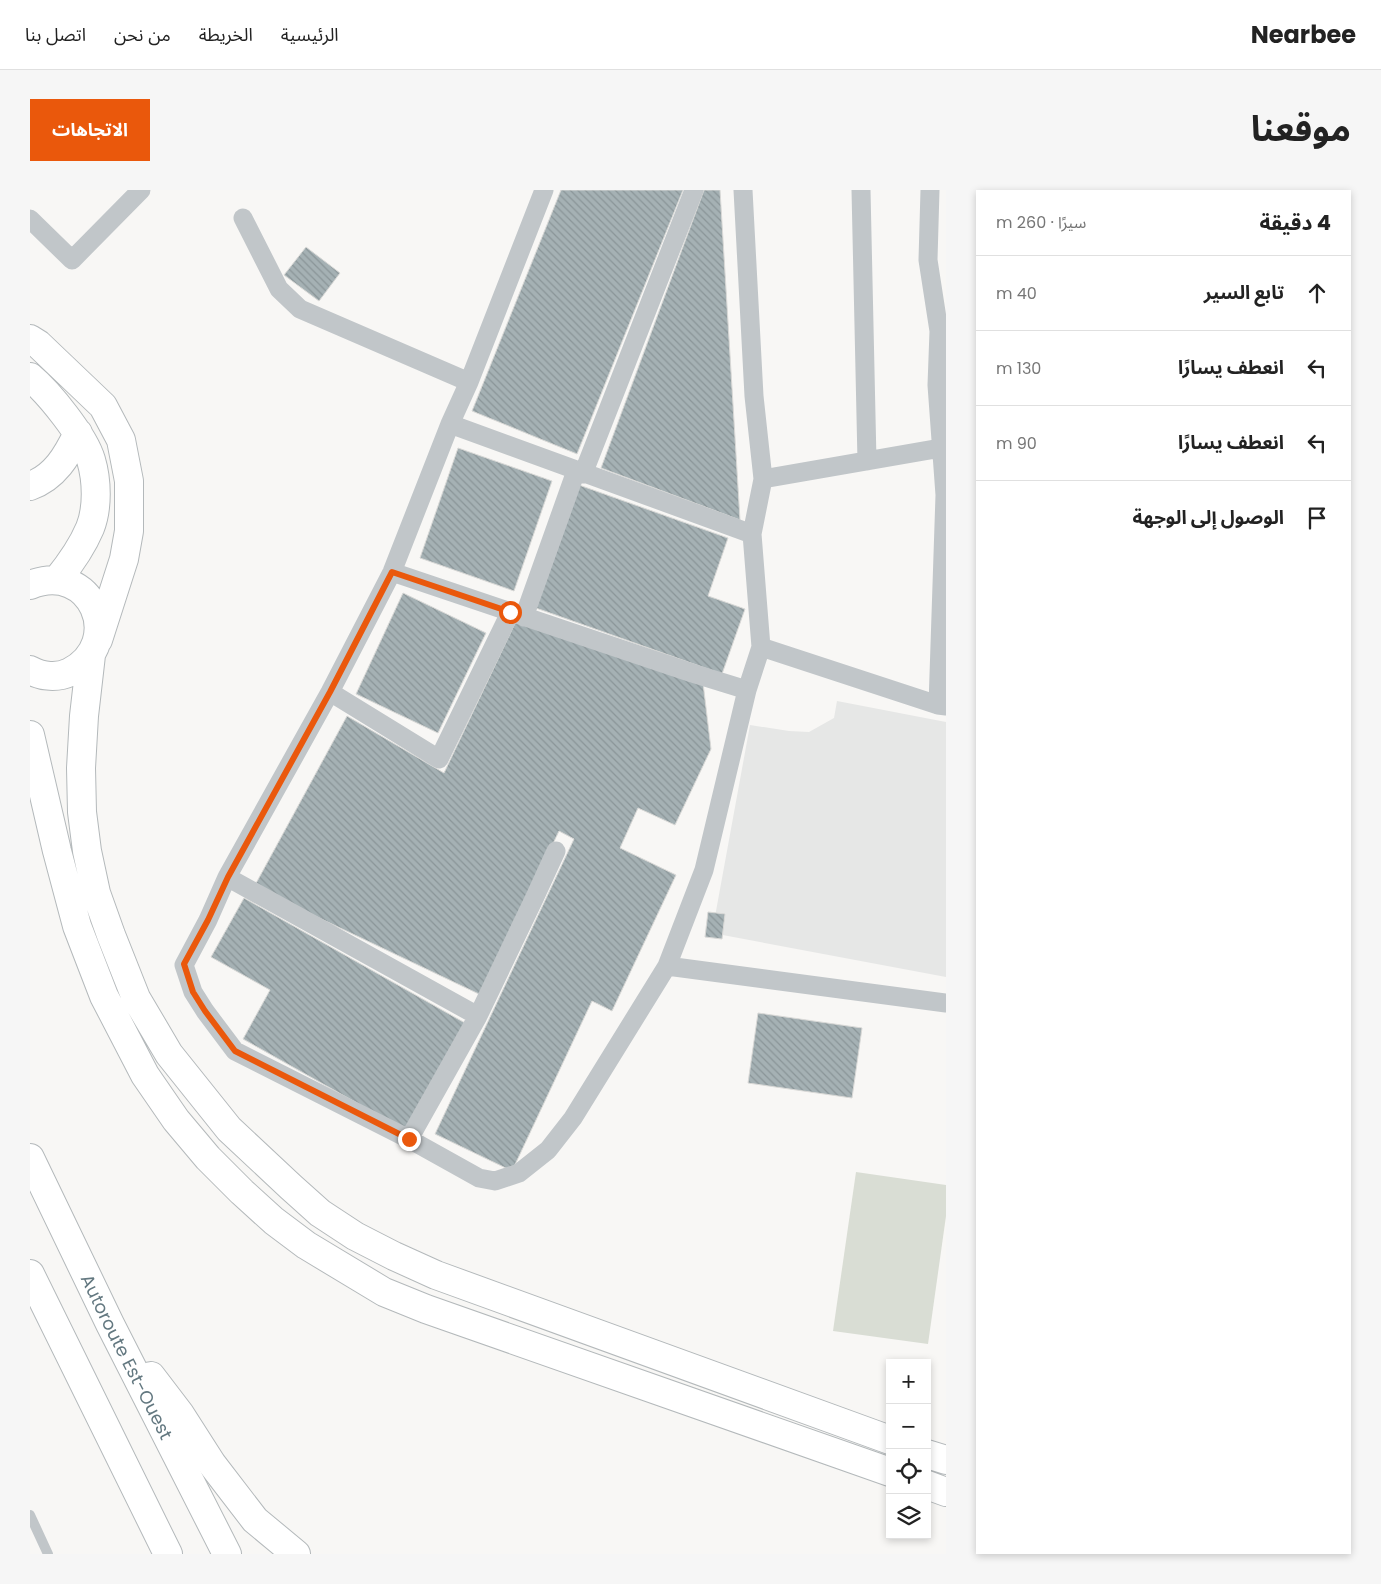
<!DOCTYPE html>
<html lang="ar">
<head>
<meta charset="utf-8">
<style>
  body { margin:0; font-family:Poppins,"Noto Sans Arabic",sans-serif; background:#f6f6f6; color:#222; direction:rtl }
  .controls { position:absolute; right:15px; bottom:15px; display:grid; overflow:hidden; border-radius:0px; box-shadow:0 2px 8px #0003 }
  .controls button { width:45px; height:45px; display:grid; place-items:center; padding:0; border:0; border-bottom:1px solid #e0e0e0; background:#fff; color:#222; font:25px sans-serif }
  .stop { position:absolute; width:15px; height:15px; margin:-11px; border:4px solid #ea580c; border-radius:50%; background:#fff }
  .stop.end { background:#ea580c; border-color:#fff; box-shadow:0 1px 5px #0008 }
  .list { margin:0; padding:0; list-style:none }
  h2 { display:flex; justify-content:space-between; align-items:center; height:65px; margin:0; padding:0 20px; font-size:21px }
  h2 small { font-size:16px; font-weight:400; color:#767676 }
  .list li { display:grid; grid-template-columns:32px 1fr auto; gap:15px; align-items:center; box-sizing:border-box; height:75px; padding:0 20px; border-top:1px solid #e0e0e0 }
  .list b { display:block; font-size:19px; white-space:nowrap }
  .list em { font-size:16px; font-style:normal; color:#767676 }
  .icon { flex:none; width:28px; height:28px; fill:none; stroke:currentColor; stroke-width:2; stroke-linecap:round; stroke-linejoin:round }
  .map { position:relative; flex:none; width:916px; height:1364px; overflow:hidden; direction:ltr; border-radius:0px }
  header { display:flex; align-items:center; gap:30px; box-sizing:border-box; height:70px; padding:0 25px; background:#fff; border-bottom:1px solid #e0e0e0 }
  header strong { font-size:24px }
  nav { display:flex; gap:28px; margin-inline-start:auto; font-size:18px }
  .intro { display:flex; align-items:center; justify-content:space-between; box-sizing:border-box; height:120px; padding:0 30px }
  h1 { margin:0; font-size:35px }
  .button { padding:12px 22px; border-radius:0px; background:#ea580c; color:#fff; font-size:18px; font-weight:700 }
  main { display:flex; gap:30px; padding:0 30px }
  aside { flex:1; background:#fff; border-radius:0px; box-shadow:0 2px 8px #0003 }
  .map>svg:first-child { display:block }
  .built { fill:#e6e7e6 }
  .grass { fill:#d9ddd4 }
  .building { fill:url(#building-back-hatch); stroke:#d9d9d7 }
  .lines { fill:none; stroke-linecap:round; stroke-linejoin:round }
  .trunk-casing { stroke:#b4b9bb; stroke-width:30 }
  .motorway-casing { stroke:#b4b9bb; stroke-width:30 }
  .service { stroke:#c1c6c9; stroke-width:10 }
  .minor { stroke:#c1c6c9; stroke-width:19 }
  .trunk { stroke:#fff; stroke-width:28 }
  .motorway { stroke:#fff; stroke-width:28 }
  .route { stroke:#ea580c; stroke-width:6 }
  .labels { text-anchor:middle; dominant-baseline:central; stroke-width:5; stroke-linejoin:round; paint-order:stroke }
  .street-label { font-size:18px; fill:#637880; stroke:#fff }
</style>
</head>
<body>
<header>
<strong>Nearbee</strong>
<nav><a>الرئيسية</a><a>الخريطة</a><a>من نحن</a><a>اتصل بنا</a></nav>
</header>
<div class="intro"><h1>موقعنا</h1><a class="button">الاتجاهات</a></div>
<main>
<aside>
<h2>4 دقيقة<small>سيرًا · 260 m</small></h2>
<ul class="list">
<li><svg class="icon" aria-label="ahead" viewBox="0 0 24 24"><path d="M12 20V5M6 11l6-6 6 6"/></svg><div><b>تابع السير</b></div><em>40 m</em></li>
<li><svg class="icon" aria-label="left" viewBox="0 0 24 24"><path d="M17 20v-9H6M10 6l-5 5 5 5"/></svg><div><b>انعطف يسارًا</b></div><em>130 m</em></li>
<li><svg class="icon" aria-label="left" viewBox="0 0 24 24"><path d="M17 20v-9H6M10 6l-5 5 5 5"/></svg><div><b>انعطف يسارًا</b></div><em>90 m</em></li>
<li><svg class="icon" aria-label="arrive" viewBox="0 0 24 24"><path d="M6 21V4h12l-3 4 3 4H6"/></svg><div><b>الوصول إلى الوجهة</b></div></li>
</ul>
</aside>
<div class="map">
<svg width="916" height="1364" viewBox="0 0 916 1364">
  <defs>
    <pattern id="building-back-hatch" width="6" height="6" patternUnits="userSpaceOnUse" patternTransform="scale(1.25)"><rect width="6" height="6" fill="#a5b1b4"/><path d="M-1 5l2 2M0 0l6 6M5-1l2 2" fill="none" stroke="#8a9598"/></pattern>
  </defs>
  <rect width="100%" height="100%" fill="#f8f7f5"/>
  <path class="built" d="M807,511l109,21v255l-234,-44 38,-208 39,6 20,1 25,-14z"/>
  <path class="grass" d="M826,982l90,13v31l-18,128 -95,-13z"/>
  <path class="building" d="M531,0h122l-106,264 -105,-43z
    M674,0h16l20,330 -139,-52z
    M276,57l34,26 -21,28 -35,-26z
    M428,258l94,33 -38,110 -94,-33z
    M549,295l149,53 -20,58 37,13 -23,65 -186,-66z
    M373,403l83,40 -48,100 -82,-39z
    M487,429l186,64 8,66 -36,76 -37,-17 -18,40 56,27 -64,136 -20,-10 -80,170 -77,-37 139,-295 -15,-8 -78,164 -227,-108 93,-171 97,57z
    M214,708l221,125 -60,107 -162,-91 27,-49 -59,-33z
    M678,722l17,2 -3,25 -17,-2z
    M728,823l104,15 -10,70 -104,-15z"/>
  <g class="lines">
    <defs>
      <path id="trunk" d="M0,149l8,5 65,62 18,34 8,41v50l-5,28 -26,81
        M0,187c19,16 54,59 61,83 6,20 7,48 -1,68 -8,19 -20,36 -33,52
        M0,296c25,-9 37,-30 48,-53
        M0,395c61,-25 97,57 40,87 -12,6 -28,5 -40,-2
        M61,465l-7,61 -3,52 1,44 5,39 9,42 15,42 25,63 33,56 60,75 62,58 29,26 35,23 39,20 42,19 454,165
        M0,545l27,116 20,75 27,70 41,79 31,45 32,38 34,34 32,29 32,24 78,47 42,17 464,163
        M897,1264l19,6
        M897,1295l19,7"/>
      <g id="motorway">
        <path id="s1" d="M0,968l80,166 117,230"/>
        <path d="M0,1084l138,280"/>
        <path d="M121,1186l29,38 32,50 43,56 41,34"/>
      </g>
    </defs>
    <use href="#trunk" class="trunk-casing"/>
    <use href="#motorway" class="motorway-casing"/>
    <path class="service" d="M0,1325l18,39"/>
    <path class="minor" d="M514,0l-75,192 -19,42 -58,148 -62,120 -103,185 -19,43 -24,45 9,27 12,19 30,40 174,88 70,39 16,3 24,-8 29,-23 25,-32 94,-152 37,-96 43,-180 14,-43 -9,-113 11,-55 183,-32
      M713,0l11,206 9,83
      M831,0l6,271
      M900,0l-2,70 11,71 -2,54 8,110 -7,210
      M213,28l36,71 21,20 169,73
      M0,29l42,41 69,-70
      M420,234l302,110
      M553,284l111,-284
      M362,382l300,101 55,17
      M494,427l52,-146
      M731,457l177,58 8,1
      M300,502l109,67 71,-146
      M197,687l251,139
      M637,776l279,37
      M379,949l69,-123 56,-117 22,-48"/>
    <use href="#trunk" class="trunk"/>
    <use href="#motorway" class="motorway"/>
  </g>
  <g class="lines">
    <path class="route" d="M379,949l-174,-88 -30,-40 -12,-19 -9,-28 24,-44 20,-43 102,-185 62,-120 118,40"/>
  </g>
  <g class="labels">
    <g class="street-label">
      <text stroke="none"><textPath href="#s1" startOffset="221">Autoroute Est-Ouest</textPath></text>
    </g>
  </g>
</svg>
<div class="controls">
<button>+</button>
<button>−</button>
<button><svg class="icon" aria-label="locate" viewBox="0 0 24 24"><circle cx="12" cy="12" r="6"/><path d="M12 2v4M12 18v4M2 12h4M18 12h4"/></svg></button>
<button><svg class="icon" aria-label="layers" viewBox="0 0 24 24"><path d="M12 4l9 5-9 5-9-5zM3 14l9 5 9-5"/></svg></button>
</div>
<div class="stop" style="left:480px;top:422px"></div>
<div class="stop end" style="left:379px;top:949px"></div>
</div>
</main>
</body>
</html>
